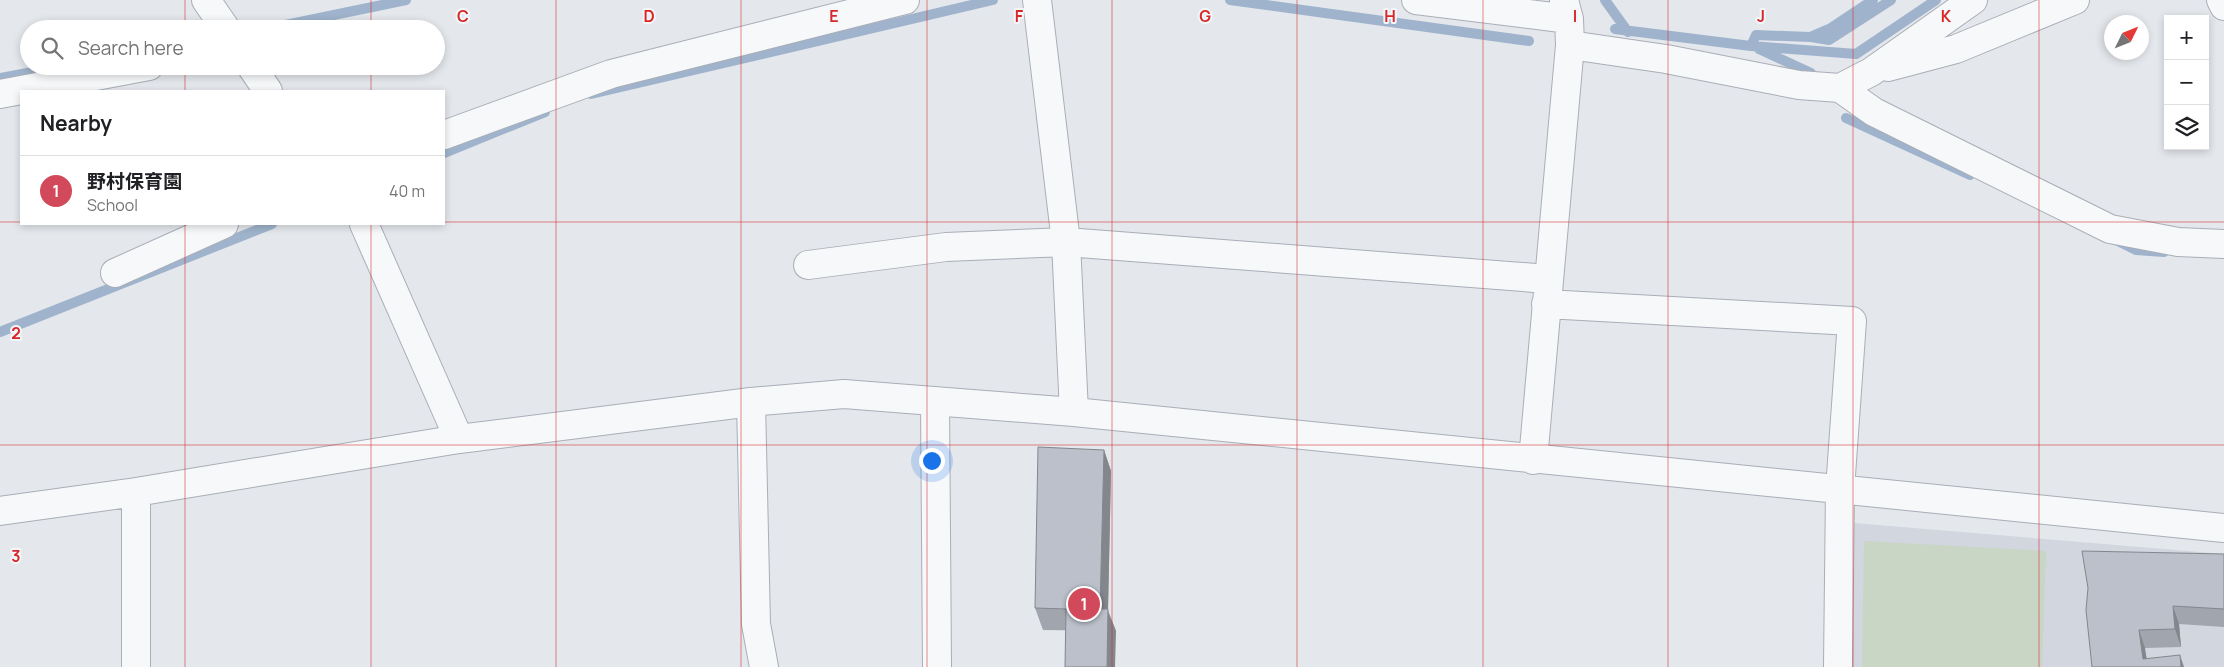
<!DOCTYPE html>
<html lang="en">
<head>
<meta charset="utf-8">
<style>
  body { margin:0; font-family:Manrope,"Noto Sans JP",sans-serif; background:#f2f2f2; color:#202124 }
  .controls { position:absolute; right:15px; top:15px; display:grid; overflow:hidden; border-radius:0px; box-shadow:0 2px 8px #0003 }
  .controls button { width:45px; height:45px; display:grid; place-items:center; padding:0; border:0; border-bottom:1px solid #e0e0e0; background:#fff; color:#202124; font:25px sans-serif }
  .compass { position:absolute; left:2104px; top:15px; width:45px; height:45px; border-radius:50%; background:#fff; box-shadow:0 2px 8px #0003; rotate:47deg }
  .you { position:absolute; left:931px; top:460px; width:18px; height:18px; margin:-12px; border:4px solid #fff; border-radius:50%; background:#1a73e8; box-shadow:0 0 0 8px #1a73e833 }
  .badge { display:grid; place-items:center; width:32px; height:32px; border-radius:50%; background:#d1495b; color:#fff; font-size:16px; font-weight:700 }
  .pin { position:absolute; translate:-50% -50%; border:2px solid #fff; box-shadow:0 1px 5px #0006 }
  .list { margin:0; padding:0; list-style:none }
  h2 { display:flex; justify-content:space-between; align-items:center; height:65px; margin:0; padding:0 20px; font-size:21px }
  h2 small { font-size:16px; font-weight:400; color:#757577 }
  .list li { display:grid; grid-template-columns:32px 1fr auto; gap:15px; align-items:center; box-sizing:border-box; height:70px; padding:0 20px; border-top:1px solid #e0e0e0 }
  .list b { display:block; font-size:19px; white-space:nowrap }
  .list p { margin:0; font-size:16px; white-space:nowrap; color:#757577 }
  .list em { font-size:16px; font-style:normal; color:#757577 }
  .icon { flex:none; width:28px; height:28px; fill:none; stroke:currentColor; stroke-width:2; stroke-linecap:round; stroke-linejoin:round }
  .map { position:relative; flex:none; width:2224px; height:667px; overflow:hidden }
  .search { position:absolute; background:#fff; box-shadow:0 2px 8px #0003; left:20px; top:20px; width:425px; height:55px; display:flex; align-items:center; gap:12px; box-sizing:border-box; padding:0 18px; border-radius:28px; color:#757577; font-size:19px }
  .panel { position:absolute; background:#fff; box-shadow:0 2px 8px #0003; left:20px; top:90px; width:425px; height:135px; border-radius:0px }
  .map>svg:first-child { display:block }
  .built { fill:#d2d6de }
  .green { fill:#c9d6c5 }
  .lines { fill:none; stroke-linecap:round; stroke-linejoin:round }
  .stream { stroke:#9fb4cc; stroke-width:10 }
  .minor-casing { stroke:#a9aeb7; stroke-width:30 }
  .minor { stroke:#f7f8fa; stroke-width:28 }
  .wall { fill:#a1a5ae }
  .shaded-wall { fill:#83868d }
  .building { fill:#bbc0ca; stroke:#83868d }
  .grid { fill:none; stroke:#d62828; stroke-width:1; stroke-opacity:0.55 }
  .grid-label { font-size:16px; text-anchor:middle; font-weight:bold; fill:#d62828; stroke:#f4f6f9; stroke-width:4; stroke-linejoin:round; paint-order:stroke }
</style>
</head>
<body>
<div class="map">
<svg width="2224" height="667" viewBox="0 0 2224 667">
  <rect width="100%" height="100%" fill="#e4e7ec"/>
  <path class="built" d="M1854,523l370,31v113h-371z"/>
  <path class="green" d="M1864,541l182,10 -4,116h-180z"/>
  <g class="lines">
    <path class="stream" d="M1230,0l299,41
      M1605,0l23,32
      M266,29l140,-29
      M1615,29l136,17 105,8 80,-54
      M1811,37l18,3 62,-40
      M1751,46l5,-11 54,2 21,-9 42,-28
      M1759,49l52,24
      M0,78l64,-12
      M591,94l402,-94
      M1846,118l124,57
      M444,153l101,-41
      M2118,241l18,9 28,2
      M0,332l272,-108"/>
    <defs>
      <path id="minor" d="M206,0l20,29
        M1037,0l29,242 8,170
        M1416,0l153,19
        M2221,0l3,6
        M1570,45l96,14 133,26 41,3 31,-16 102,-72
        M251,66l17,25
        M1888,67l68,-18 119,-49
        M1840,88l34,24 236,117 68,13 46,2
        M0,94l149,-28
        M444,135l167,-61 294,-74
        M364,224l95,215
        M808,265l138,-18 120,-5 482,37
        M115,273l109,-49
        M1546,304l306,17 -12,168 -2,178
        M935,401l2,266
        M751,402l5,222 8,43
        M1533,460l37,-415 -1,-26 -5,-19
        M0,511l136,-19 323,-53 292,-37 93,-8 230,18 1150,116
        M136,667v-175"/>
    </defs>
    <use href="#minor" class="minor-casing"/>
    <use href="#minor" class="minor"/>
  </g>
  <path class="wall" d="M1104,450l7,21 -3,140 8,20 -73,-1 -8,-22z
    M2224,554v73l-45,-3 2,23 -36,1 -53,19z"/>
  <path class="shaded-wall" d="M1104,450l7,21 -3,140 8,20 -1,36h-8l-7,-58z
    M2173,606l6,18 2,23 -6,-18z
    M2139,630l6,18 3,19 -5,-8z
    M2180,655l4,12h-3z"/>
  <path class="building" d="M1038,447l66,3 -4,159h8l-1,58h-42l1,-58 -31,-1z
    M2082,551l142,3v55l-51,-3 2,23 -36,1 4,29 37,-4 1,12h-89l-6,-57 2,-22z"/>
  <path class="grid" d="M185,0v29M371,0v29M556,0v667M741,0v667M927,0v667M1112,0v667M1297,0v667M1483,0v667M1668,0v667M1853,0v667M2039,0v667M185,66v25M371,66v25M0,222h21M444,222h1780M185,224v443M371,224v443M0,445h2224"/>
  <g class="grid-label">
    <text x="463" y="22">C</text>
    <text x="649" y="22">D</text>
    <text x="834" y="22">E</text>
    <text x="1019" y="22">F</text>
    <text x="1205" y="22">G</text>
    <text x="1390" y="22">H</text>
    <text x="1575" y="22">I</text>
    <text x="1761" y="22">J</text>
    <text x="1946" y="22">K</text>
    <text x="16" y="339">2</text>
    <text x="16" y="562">3</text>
  </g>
</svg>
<div class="controls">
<button>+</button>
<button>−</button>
<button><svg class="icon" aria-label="layers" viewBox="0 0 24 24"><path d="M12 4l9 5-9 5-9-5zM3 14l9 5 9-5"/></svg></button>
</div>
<svg class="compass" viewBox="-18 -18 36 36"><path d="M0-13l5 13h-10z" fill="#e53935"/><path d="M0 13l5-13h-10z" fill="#757577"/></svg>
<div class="you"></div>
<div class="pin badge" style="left:1084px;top:604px">1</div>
<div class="search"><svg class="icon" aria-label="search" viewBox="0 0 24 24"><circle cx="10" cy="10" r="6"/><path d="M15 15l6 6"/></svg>Search here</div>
<section class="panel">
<h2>Nearby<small></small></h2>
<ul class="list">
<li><span class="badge">1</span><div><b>野村保育園</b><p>School</p></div><em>40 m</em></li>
</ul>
</section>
</div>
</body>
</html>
